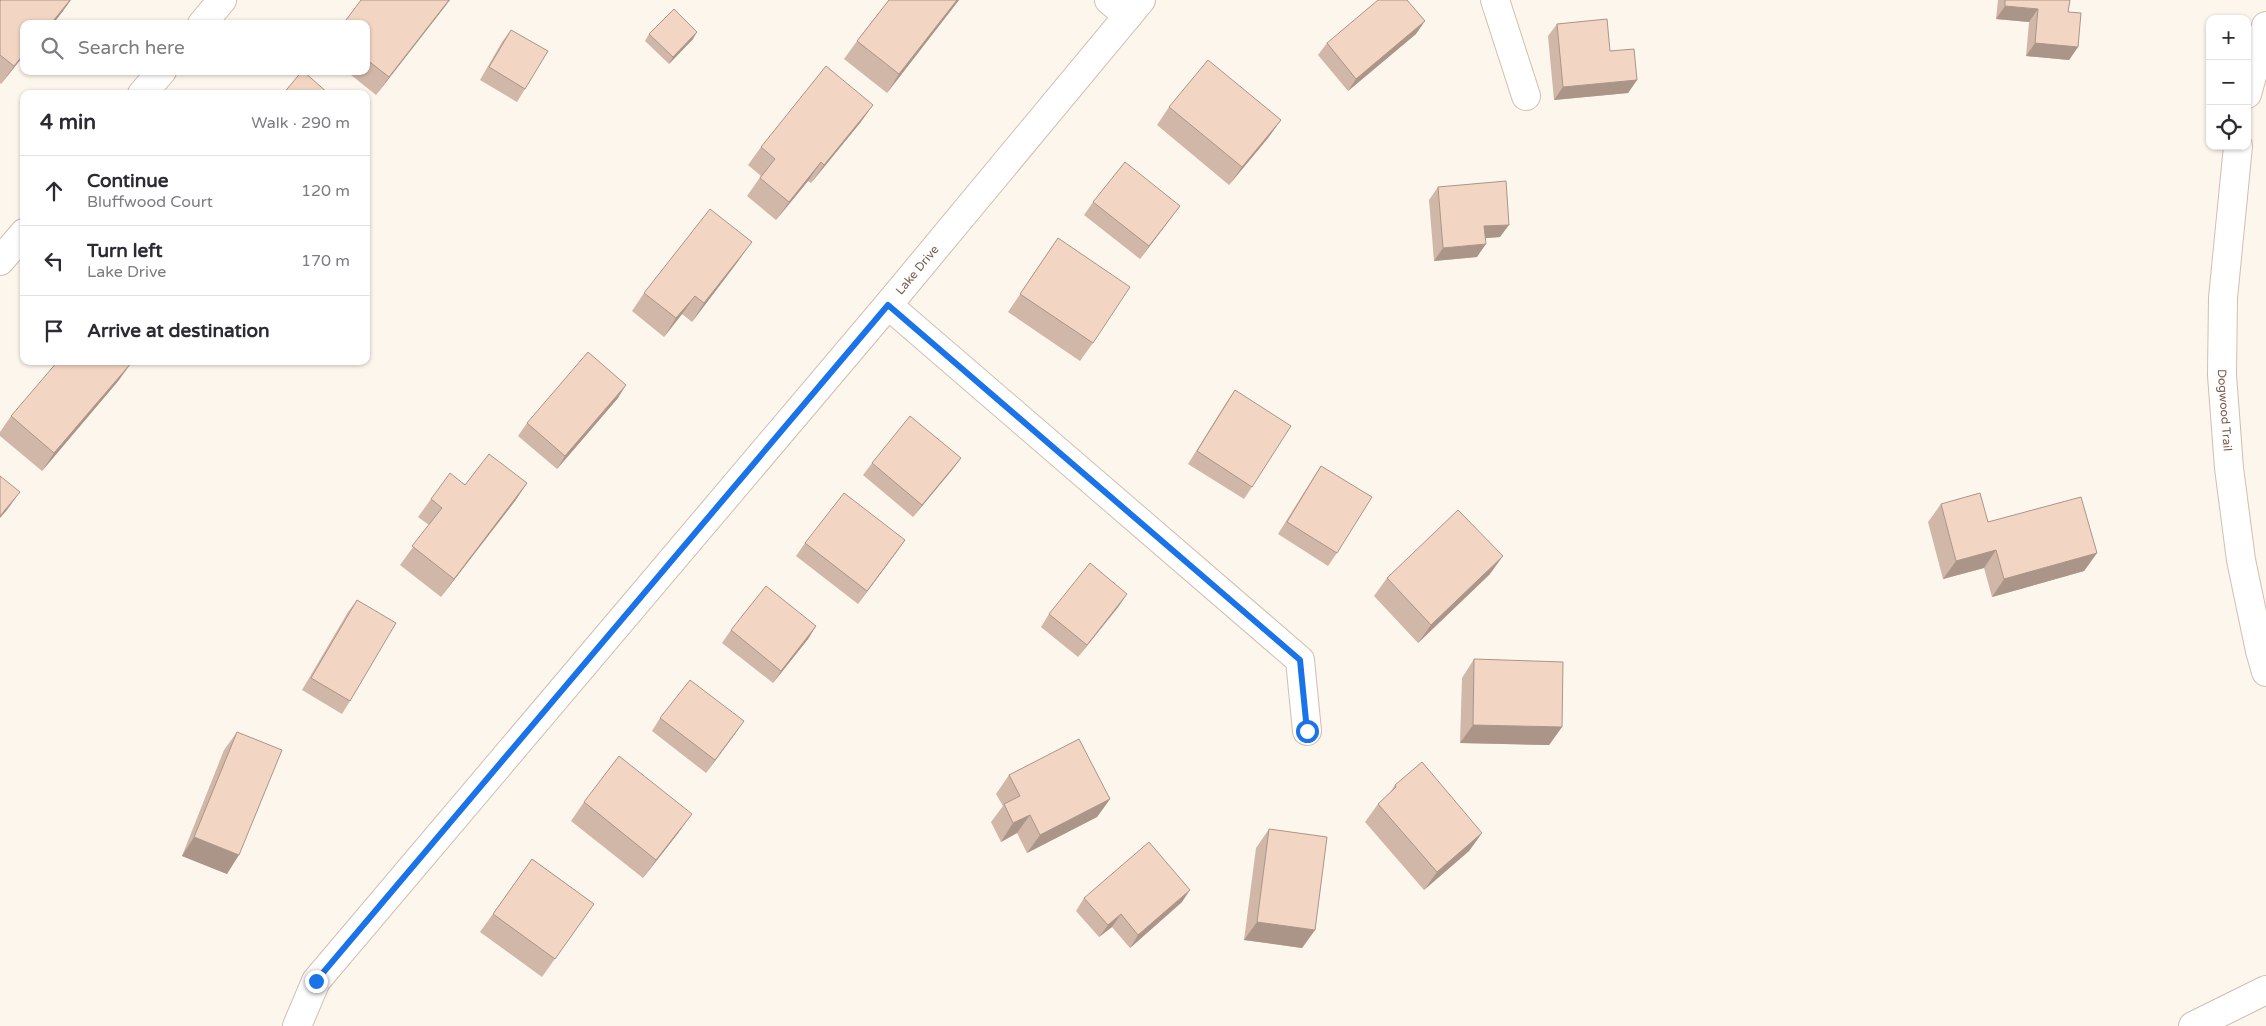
<!DOCTYPE html>
<html lang="en">
<head>
<meta charset="utf-8">
<style>
  body { margin:0; font-family:"Varela Round",sans-serif; background:#f7f7f7; color:#2b2b33 }
  .controls { position:absolute; right:15px; top:15px; display:grid; overflow:hidden; border-radius:10px; box-shadow:0 1px 4px #0004 }
  .controls button { width:45px; height:45px; display:grid; place-items:center; padding:0; border:0; border-bottom:1px solid #e1e1e2; background:#fff; color:#2b2b33; font:25px sans-serif }
  .stop { position:absolute; width:15px; height:15px; margin:-11px; border:4px solid #1a73e8; border-radius:50%; background:#fff }
  .stop.end { background:#1a73e8; border-color:#fff; box-shadow:0 1px 5px #0008 }
  .list { margin:0; padding:0; list-style:none }
  h2 { display:flex; justify-content:space-between; align-items:center; height:65px; margin:0; padding:0 20px; font-size:21px }
  h2 small { font-size:16px; font-weight:400; color:#7c7c81 }
  .list li { display:grid; grid-template-columns:32px 1fr auto; gap:15px; align-items:center; box-sizing:border-box; height:70px; padding:0 20px; border-top:1px solid #e1e1e2 }
  .list b { display:block; font-size:19px; white-space:nowrap }
  .list p { margin:0; font-size:16px; white-space:nowrap; color:#7c7c81 }
  .list em { font-size:16px; font-style:normal; color:#7c7c81 }
  .icon { flex:none; width:28px; height:28px; fill:none; stroke:currentColor; stroke-width:2; stroke-linecap:round; stroke-linejoin:round }
  .map { position:relative; flex:none; width:2266px; height:1026px; overflow:hidden }
  .search { position:absolute; background:#fff; box-shadow:0 1px 4px #0004; left:20px; top:20px; width:350px; height:55px; display:flex; align-items:center; gap:12px; box-sizing:border-box; padding:0 18px; border-radius:10px; color:#7c7c81; font-size:19px }
  .panel { position:absolute; background:#fff; box-shadow:0 1px 4px #0004; left:20px; top:90px; width:350px; height:275px; border-radius:10px }
  .map>svg:first-child { display:block }
  .lines { fill:none; stroke-linecap:round; stroke-linejoin:round }
  .minor-casing { stroke:#d1beb0; stroke-width:30 }
  .minor { stroke:#fff; stroke-width:28 }
  .wall { fill:#d1b7a8 }
  .shaded-wall { fill:#aa9588 }
  .building { fill:#f3d5c3; stroke:#aa9588 }
  .route { stroke:#1a73e8; stroke-width:6 }
  .labels { text-anchor:middle; dominant-baseline:central; stroke-width:5; stroke-linejoin:round; paint-order:stroke }
  .street-label { font-size:12px; fill:#7a5c4d; stroke:#fffaf3 }
</style>
</head>
<body>
<div class="map">
<svg width="2266" height="1026" viewBox="0 0 2266 1026">
  <rect width="100%" height="100%" fill="#fdf6ec"/>
  <g class="lines">
    <defs>
      <g id="minor">
        <path d="M1109,0l19,16"/>
        <path d="M1495,0l31,96"/>
        <path d="M202,24l20,-24"/>
        <path d="M142,94l20,-23"/>
        <path d="M2247,94l19,-68"/>
        <path id="s1" d="M2238,146l-15,152 -1,77 7,93 12,92 19,91 6,21"/>
        <path d="M0,261l24,-28"/>
        <path d="M888,305l412,355 7,71"/>
        <path id="s2" d="M297,1026l19,-45 572,-676 253,-305"/>
        <path d="M2193,1026l73,-36"/>
      </g>
    </defs>
    <use href="#minor" class="minor-casing"/>
    <use href="#minor" class="minor"/>
  </g>
  <path class="wall" d="M889,0h70l-72,93 -43,-34 13,-18z
    M1998,0h72l-2,12 10,35 -9,13 -43,-4 3,-34 -33,-3z
    M0,1l63,10 -9,11 -30,2v37l-3,-2 -20,25 -1,-1z
    M447,4l-71,91 -30,-24h20v-47z
    M1557,24l53,27 27,29 -9,13 -74,7 -6,-64z
    M511,30l14,59 -8,13 -37,-22 22,-38z
    M649,34l44,5 -24,25 -24,-23z
    M1416,34l-68,57 -30,-36 9,-12z
    M873,105l-13,18 -49,60 -3,-2 -32,39 -29,-24 14,-20 -13,-11 13,-18z
    M1169,107l112,13 -13,18 -39,47 -72,-60z
    M1438,187l62,50 -15,1 -8,19 -43,4 -5,-61z
    M1093,202l87,4 -9,12 -31,41 -56,-44z
    M1058,238l35,105 -13,18 -72,-49z
    M739,260l-47,62 -10,-8 -18,23 -32,-26 12,-18z
    M119,380l-77,91 -42,-35v-4l11,-16z
    M1235,390l17,97 -8,12 -56,-35 38,-61z
    M618,398l-61,71 -39,-33 9,-13z
    M961,458l-9,12 -39,47 -50,-42 9,-12z
    M1321,466l16,87 -9,13 -50,-32 35,-56z
    M527,483l-12,18 -74,96 -41,-32 29,-40 -11,-8 13,-18 34,-14z
    M1941,504l47,18 109,31 -13,18 -92,26 -8,-29 -41,11 -15,-57z
    M905,540l-47,64 -62,-48 9,-13z
    M1490,574l-72,69 -44,-47 13,-18z
    M357,600l-7,101 -8,13 -40,-24 46,-78z
    M1119,606l-41,51 -37,-30 8,-13z
    M816,626l-8,13 -35,44 -51,-40 9,-13z
    M1474,659l88,68 -13,18 -89,-2 2,-65z
    M660,718l75,16 -29,39 -54,-42z
    M237,732l-10,142 -45,-18 42,-106z
    M1009,775l101,24 -13,18 -70,36 -10,-20 -16,9 -10,-20 12,-16 -7,-12z
    M1395,785l87,48 -13,18 -45,39 -59,-68 13,-18 11,-10z
    M584,802l95,30 -36,46 -72,-57z
    M1269,829l46,101 -13,18 -58,-8 12,-92z
    M532,859l62,45 -52,73 -62,-45z
    M1084,898l98,4 -52,46 -18,-21 -13,10 -23,-26z"/>
  <path class="shaded-wall" d="M70,0h1l-8,11 -10,13h-2z
    M449,0h1l-74,95 13,-18z
    M957,0h2l-72,93 12,-19z
    M2005,6l33,3 -9,13 -33,-3z
    M1425,21l-9,13 -68,57 8,-12z
    M697,32l-4,7 -24,25 4,-7z
    M2035,43l43,4 -9,13 -43,-4z
    M24,54v1l-23,29 13,-18z
    M1637,80l-9,13 -74,7 9,-13z
    M873,105l-13,18 -49,60 13,-18z
    M1281,120l-13,18 -39,47 13,-18z
    M821,162l-13,19 -32,39 13,-18z
    M1180,206l-9,12 -31,41 9,-13z
    M1509,225l-9,12 -25,2 9,-13z
    M752,242l-13,18 -47,62 12,-19z
    M1486,244l-9,13 -43,4 9,-13z
    M695,296l-13,18 -18,23 12,-19z
    M132,362l-13,18 -77,91 12,-18z
    M626,385l-8,13 -61,71 8,-13z
    M961,458l-9,12 -39,47 9,-12z
    M527,483l-12,18 -74,96 13,-18z
    M20,492l-13,18 -7,8v-2z
    M905,540l-9,13 -38,51 9,-13z
    M1996,550l-12,18 -41,11 13,-18z
    M2097,553l-13,18 -92,26 12,-18z
    M1503,556l-13,18 -72,69 13,-18z
    M1127,594l-8,12 -41,51 9,-12z
    M816,626l-8,13 -35,44 8,-12z
    M744,721l-9,13 -29,39 9,-13z
    M1473,725l89,2 -13,18 -89,-2z
    M1110,799l-13,18 -70,36 13,-18z
    M692,814l-13,18 -36,46 13,-18z
    M1030,815l-13,18 -16,9 12,-19z
    M1482,833l-13,18 -45,39 13,-18z
    M194,837l45,18 -12,19 -45,-18z
    M1190,890l-8,12 -52,46 8,-13z
    M1121,914l-9,13 -13,10 9,-12z
    M1257,922l58,8 -13,18 -58,-8z"/>
  <path class="building" d="M1,0h69l-17,21 3,3h-32v30l-10,12 -14,-11v-54z
    M361,0h88l-60,77 -23,-18v-35h-23z
    M889,0h68l-58,74 -42,-33z
    M1378,0h29l18,21 -69,58 -29,-36z
    M2005,0h65l-2,12 13,1 -3,34 -43,-4 3,-34 -33,-3z
    M674,9l23,23 -24,25 -24,-23z
    M1607,19l3,32 24,-2 3,31 -74,7 -6,-63z
    M511,30l37,21 -23,38 -36,-22z
    M1208,60l73,60 -39,47 -73,-60z
    M826,66l47,39 -49,60 -3,-3 -32,40 -29,-24 15,-19 -14,-12z
    M302,71h1l26,23h-46z
    M1125,162l55,44 -31,40 -56,-44z
    M1506,181l3,44 -25,1 2,18 -43,4 -5,-61z
    M710,209l42,33 -48,61 -9,-7 -19,22 -32,-25z
    M1058,238l72,49 -37,56 -73,-49z
    M588,352l38,33 -61,71 -38,-33z
    M58,361h73l1,1 -78,91 -43,-37z
    M1235,390l56,36 -39,61 -55,-36z
    M910,416l51,42 -39,47 -50,-42z
    M489,454l38,29 -73,96 -42,-33 30,-38 -11,-9 19,-26 15,12z
    M1321,466l51,31 -35,56 -50,-31z
    M0,476l20,16 -20,24z
    M844,493l61,47 -38,51 -62,-48z
    M1980,493l8,29 93,-25 16,56 -93,26 -8,-29 -40,11 -15,-57z
    M1458,510l45,46 -72,69 -44,-47z
    M1090,563l37,31 -40,51 -38,-31z
    M766,586l50,40 -35,45 -50,-41z
    M357,600l39,23 -46,78 -39,-23z
    M1474,659l89,3 -1,65 -89,-2z
    M690,680l54,41 -29,39 -55,-42z
    M237,732l45,18 -43,105 -45,-18z
    M1079,739l31,60 -70,36 -10,-20 -17,8 -9,-19 16,-8 -11,-21z
    M619,756l73,58 -36,46 -72,-58z
    M1422,762l60,71 -45,39 -59,-68 18,-17 -1,-2z
    M1269,829l58,8 -12,93 -58,-8z
    M1149,842l41,48 -52,45 -17,-21 -13,11 -24,-27z
    M532,859l62,45 -39,55 -62,-45z"/>
  <g class="lines">
    <path class="route" d="M316,981l572,-676 412,355 7,71"/>
  </g>
  <g class="labels">
    <g class="street-label">
      <text stroke="none"><textPath href="#s2" startOffset="980">Lake Drive</textPath></text>
      <text stroke="none"><textPath href="#s1" startOffset="265">Dogwood Trail</textPath></text>
    </g>
  </g>
</svg>
<div class="controls">
<button>+</button>
<button>−</button>
<button><svg class="icon" aria-label="locate" viewBox="0 0 24 24"><circle cx="12" cy="12" r="6"/><path d="M12 2v4M12 18v4M2 12h4M18 12h4"/></svg></button>
</div>
<div class="stop" style="left:1307px;top:731px"></div>
<div class="stop end" style="left:316px;top:981px"></div>
<div class="search"><svg class="icon" aria-label="search" viewBox="0 0 24 24"><circle cx="10" cy="10" r="6"/><path d="M15 15l6 6"/></svg>Search here</div>
<section class="panel">
<h2>4 min<small>Walk · 290 m</small></h2>
<ul class="list">
<li><svg class="icon" aria-label="ahead" viewBox="0 0 24 24"><path d="M12 20V5M6 11l6-6 6 6"/></svg><div><b>Continue</b><p>Bluffwood Court</p></div><em>120 m</em></li>
<li><svg class="icon" aria-label="left" viewBox="0 0 24 24"><path d="M17 20v-9H6M10 6l-5 5 5 5"/></svg><div><b>Turn left</b><p>Lake Drive</p></div><em>170 m</em></li>
<li><svg class="icon" aria-label="arrive" viewBox="0 0 24 24"><path d="M6 21V4h12l-3 4 3 4H6"/></svg><div><b>Arrive at destination</b></div></li>
</ul>
</section>
</div>
</body>
</html>
